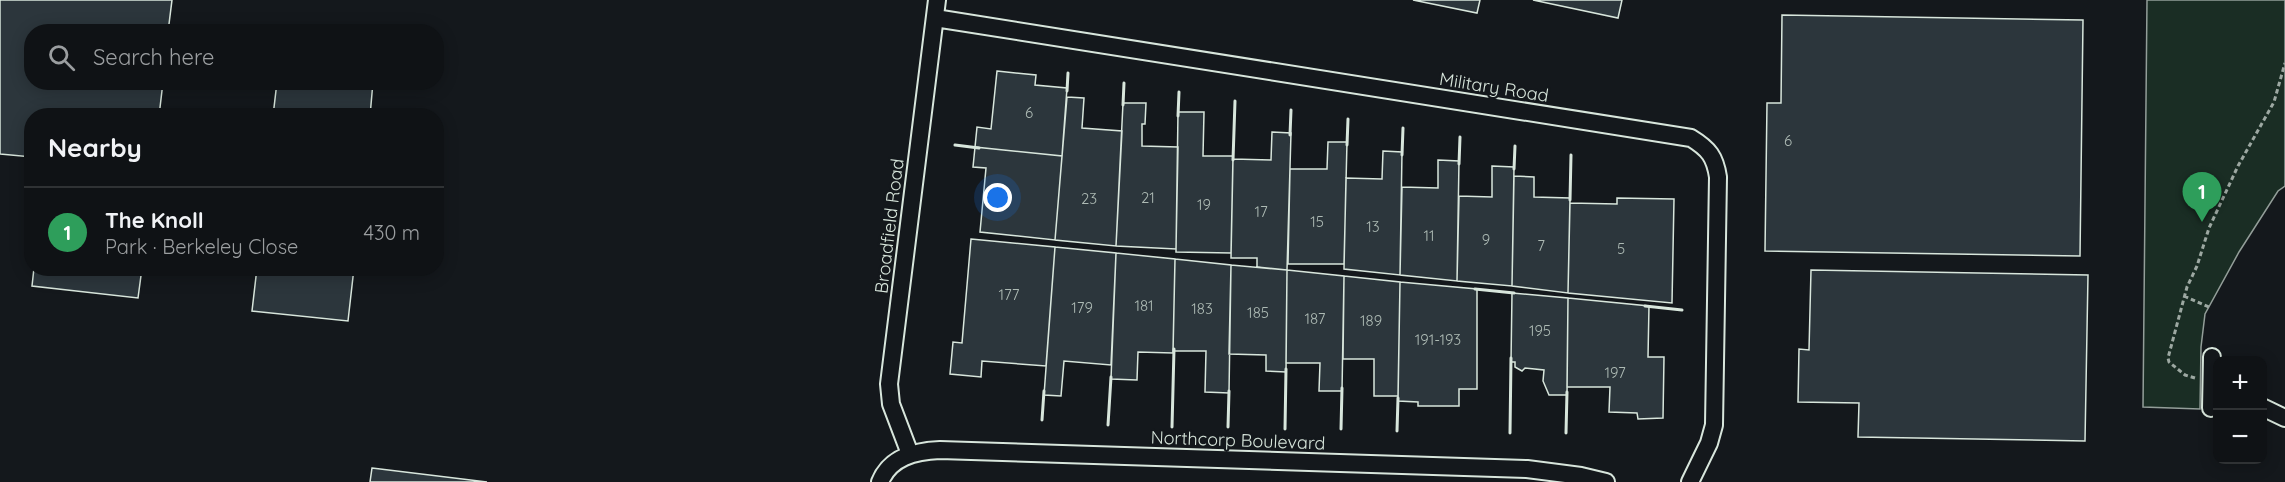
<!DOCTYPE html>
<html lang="en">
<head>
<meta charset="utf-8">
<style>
  body { margin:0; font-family:Quicksand,sans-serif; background:#1d2022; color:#f1f3f6 }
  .controls { position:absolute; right:18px; bottom:18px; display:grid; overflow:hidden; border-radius:12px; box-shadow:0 3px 15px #0003 }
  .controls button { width:54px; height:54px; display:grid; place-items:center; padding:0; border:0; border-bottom:2px solid #2f3234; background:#0f1215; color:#f1f3f6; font:30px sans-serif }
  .you { position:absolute; left:998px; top:198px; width:21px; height:21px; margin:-15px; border:4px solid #fff; border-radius:50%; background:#1a73e8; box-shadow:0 0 0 9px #1a73e833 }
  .badge { display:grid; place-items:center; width:39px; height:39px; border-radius:50%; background:#ffb74d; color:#fff; font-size:20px; font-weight:700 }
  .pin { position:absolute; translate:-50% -50px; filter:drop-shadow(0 2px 3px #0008) }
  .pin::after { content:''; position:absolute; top:32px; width:21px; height:18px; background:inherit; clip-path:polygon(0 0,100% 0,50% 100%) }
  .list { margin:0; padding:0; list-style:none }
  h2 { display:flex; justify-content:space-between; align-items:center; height:78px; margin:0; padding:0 24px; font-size:26px }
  h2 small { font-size:20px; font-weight:400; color:#9b9ea0 }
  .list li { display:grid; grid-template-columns:39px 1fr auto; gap:18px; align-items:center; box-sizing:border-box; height:90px; padding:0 24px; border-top:2px solid #2f3234 }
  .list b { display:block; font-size:22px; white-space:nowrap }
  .list p { margin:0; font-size:20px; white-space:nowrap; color:#9b9ea0 }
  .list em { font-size:20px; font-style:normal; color:#9b9ea0 }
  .icon { flex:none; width:33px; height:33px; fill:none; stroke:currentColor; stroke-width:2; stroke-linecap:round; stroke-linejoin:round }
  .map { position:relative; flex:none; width:2285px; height:482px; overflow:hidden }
  .search { position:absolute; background:#0f1215; box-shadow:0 3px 15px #0003; left:24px; top:24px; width:420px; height:66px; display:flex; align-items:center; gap:15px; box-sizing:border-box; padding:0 21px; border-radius:24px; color:#9b9ea0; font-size:22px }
  .panel { position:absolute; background:#0f1215; box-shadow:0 3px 15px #0003; left:24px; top:108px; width:420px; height:168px; border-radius:24px }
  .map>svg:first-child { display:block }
  .green { fill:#1a2d24; stroke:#939e99; stroke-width:1.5 }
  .building { fill:#2c363c; stroke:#d8e6dc; stroke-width:1.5 }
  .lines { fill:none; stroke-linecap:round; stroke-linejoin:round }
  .minor-casing { stroke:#d8e6dc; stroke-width:20 }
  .path { stroke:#9da8a2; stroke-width:3; stroke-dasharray:4.5 3; stroke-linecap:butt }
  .minor { stroke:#14181c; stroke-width:16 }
  .wall { stroke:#d8e6dc; stroke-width:3 }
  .labels { text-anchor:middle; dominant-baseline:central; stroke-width:4.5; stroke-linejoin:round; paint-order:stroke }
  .number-label { font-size:15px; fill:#adbab4 }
  .street-label { font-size:18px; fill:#d8e6dc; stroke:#14181c }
</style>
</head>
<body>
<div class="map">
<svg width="2285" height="482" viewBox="0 0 2285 482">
  <rect width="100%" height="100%" fill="#14181c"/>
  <path class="green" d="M2147,0h138v186l-7,5 -39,61 -34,62 -4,33 -1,62 -57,-2z"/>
  <path class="building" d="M0,0h172l-4,32h-136v50h131l-4,34h-127v41l-32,-3z
    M1413,0h67l-3,13z
    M1533,0h89l-4,18z
    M1782,15l301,5 -3,236 -315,-5 2,-148h14z
    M997,71l39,4 -1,10 32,3 -5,68 -87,-9 2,-20 14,2z
    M277,82h96l-3,34h-97z
    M1067,97l17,1 -2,30 40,3 -6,115 -61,-6z
    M1123,103h23l-1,21h-3v22l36,1 -2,102 -60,-3z
    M1178,112h26l-1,44h30l-2,97 -55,-1z
    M1272,132l19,1 -4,137 -30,-3v-9h-26l2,-99 38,1z
    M1328,142h19l-3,122h-56l2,-95h37z
    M975,147l87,9 -7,84 -75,-8 6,-64 -13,-1z
    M1383,151l19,1 -2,123 -56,-6 2,-91 36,1z
    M1438,160l21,1 -2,120 -57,-6 2,-88 36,1z
    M1492,166l22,1 -2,119 -55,-5 2,-85 33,1z
    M1514,176l20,1v20l36,1 -2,95 -56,-7z
    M1617,198l57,1 -2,104 -104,-10 2,-90 47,1z
    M971,239l84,8 -9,119 -64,-5 -1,16 -31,-3 3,-32 9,1z
    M1055,247l61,6 -5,112 -47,-4 -3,35 -17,-1z
    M1116,253l59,6 -2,94 -35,-1 -1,28 -26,-1z
    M1175,259l56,6 -2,128 -24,-1 1,-41h-33z
    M1231,265l56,5 -1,102 -20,-1v-16l-37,-1z
    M34,268h108l-4,30 -106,-12z
    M257,268h97l-6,53 -96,-10z
    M1287,270l57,6 -2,115h-23l1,-28h-34z
    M1811,270l277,5 -3,166 -227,-4 1,-34 -61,-1 1,-53 10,1z
    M1344,276l56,6 -2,114h-24v-37h-31z
    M1400,282l77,7v100h-18v17h-41v-4l-20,-1z
    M1512,293l56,5 -1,97h-18l-6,-14 1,-11 -19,-2 -3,3 -7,-4v-5h-4z
    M1568,298l81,8 -1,51h16l-1,61 -25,1 -1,-6 -28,-1 1,-25h-43z
    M372,468l115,14h-117z"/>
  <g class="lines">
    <defs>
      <path id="minor" d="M935,18l756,120c18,11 24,19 27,39l-4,248 -5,18 -19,39
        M2262,407l23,11
        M2211,408l1,-51
        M910,454l-19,-50 -2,-20 48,-384
        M880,482c10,-25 35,-31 60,-32l587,19 54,7 25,6"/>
    </defs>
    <use href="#minor" class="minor-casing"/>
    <path class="path" d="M2184,296l25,11
      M2195,378l-10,-3 -16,-13 -1,-4 19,-71 10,-21 12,-38 29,-62 36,-64 11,-39"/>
    <use href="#minor" class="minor"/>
    <path class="wall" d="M1067,91l1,-18
      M1123,105l1,-22
      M1178,116l1,-24
      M1290,135l1,-25
      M955,145l24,3
      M1347,145l1,-26
      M1402,155l1,-27
      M1233,160l2,-59
      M1459,164l1,-27
      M1514,169l1,-23
      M1570,200l1,-45
      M1475,289l39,4
      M1645,306l37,4
      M1042,420l2,-29
      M1108,425l3,-48
      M1172,427l2,-78
      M1228,427l1,-36
      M1285,429l1,-60
      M1341,429l1,-41
      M1397,431l1,-33
      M1510,433l1,-75
      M1566,433l1,-41"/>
  </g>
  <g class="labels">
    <g class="number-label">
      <text x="1029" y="112">6</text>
      <text x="1788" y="140">6</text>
      <text x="1148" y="197">21</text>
      <text x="1089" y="198">23</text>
      <text x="1204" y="204">19</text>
      <text x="1261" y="211">17</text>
      <text x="1317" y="221">15</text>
      <text x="1373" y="226">13</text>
      <text x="1429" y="235">11</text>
      <text x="1486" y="239">9</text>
      <text x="1541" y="245">7</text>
      <text x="1621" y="248">5</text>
      <text x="1009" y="294">177</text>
      <text x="1144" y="305">181</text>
      <text x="1082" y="307">179</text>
      <text x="1202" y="308">183</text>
      <text x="1258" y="312">185</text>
      <text x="1315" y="318">187</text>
      <text x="1371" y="320">189</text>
      <text x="1540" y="330">195</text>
      <text x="1438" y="339">191-193</text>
      <text x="1615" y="372">197</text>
    </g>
    <g class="street-label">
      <text transform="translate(1494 87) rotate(9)">Military Road</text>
      <text transform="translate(889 226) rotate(-83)">Broadfield Road</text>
      <text transform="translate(1238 440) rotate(2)">Northcorp Boulevard</text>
    </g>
  </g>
</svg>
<div class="controls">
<button>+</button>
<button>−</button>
</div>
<div class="you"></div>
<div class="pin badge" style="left:2202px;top:222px;background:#2e9e5b">1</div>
<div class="search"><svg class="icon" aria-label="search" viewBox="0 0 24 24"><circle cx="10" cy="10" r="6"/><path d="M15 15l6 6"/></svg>Search here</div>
<section class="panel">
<h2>Nearby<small></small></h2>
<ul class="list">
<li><span class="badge" style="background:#2e9e5b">1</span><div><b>The Knoll</b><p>Park · Berkeley Close</p></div><em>430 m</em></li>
</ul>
</section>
</div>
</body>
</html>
